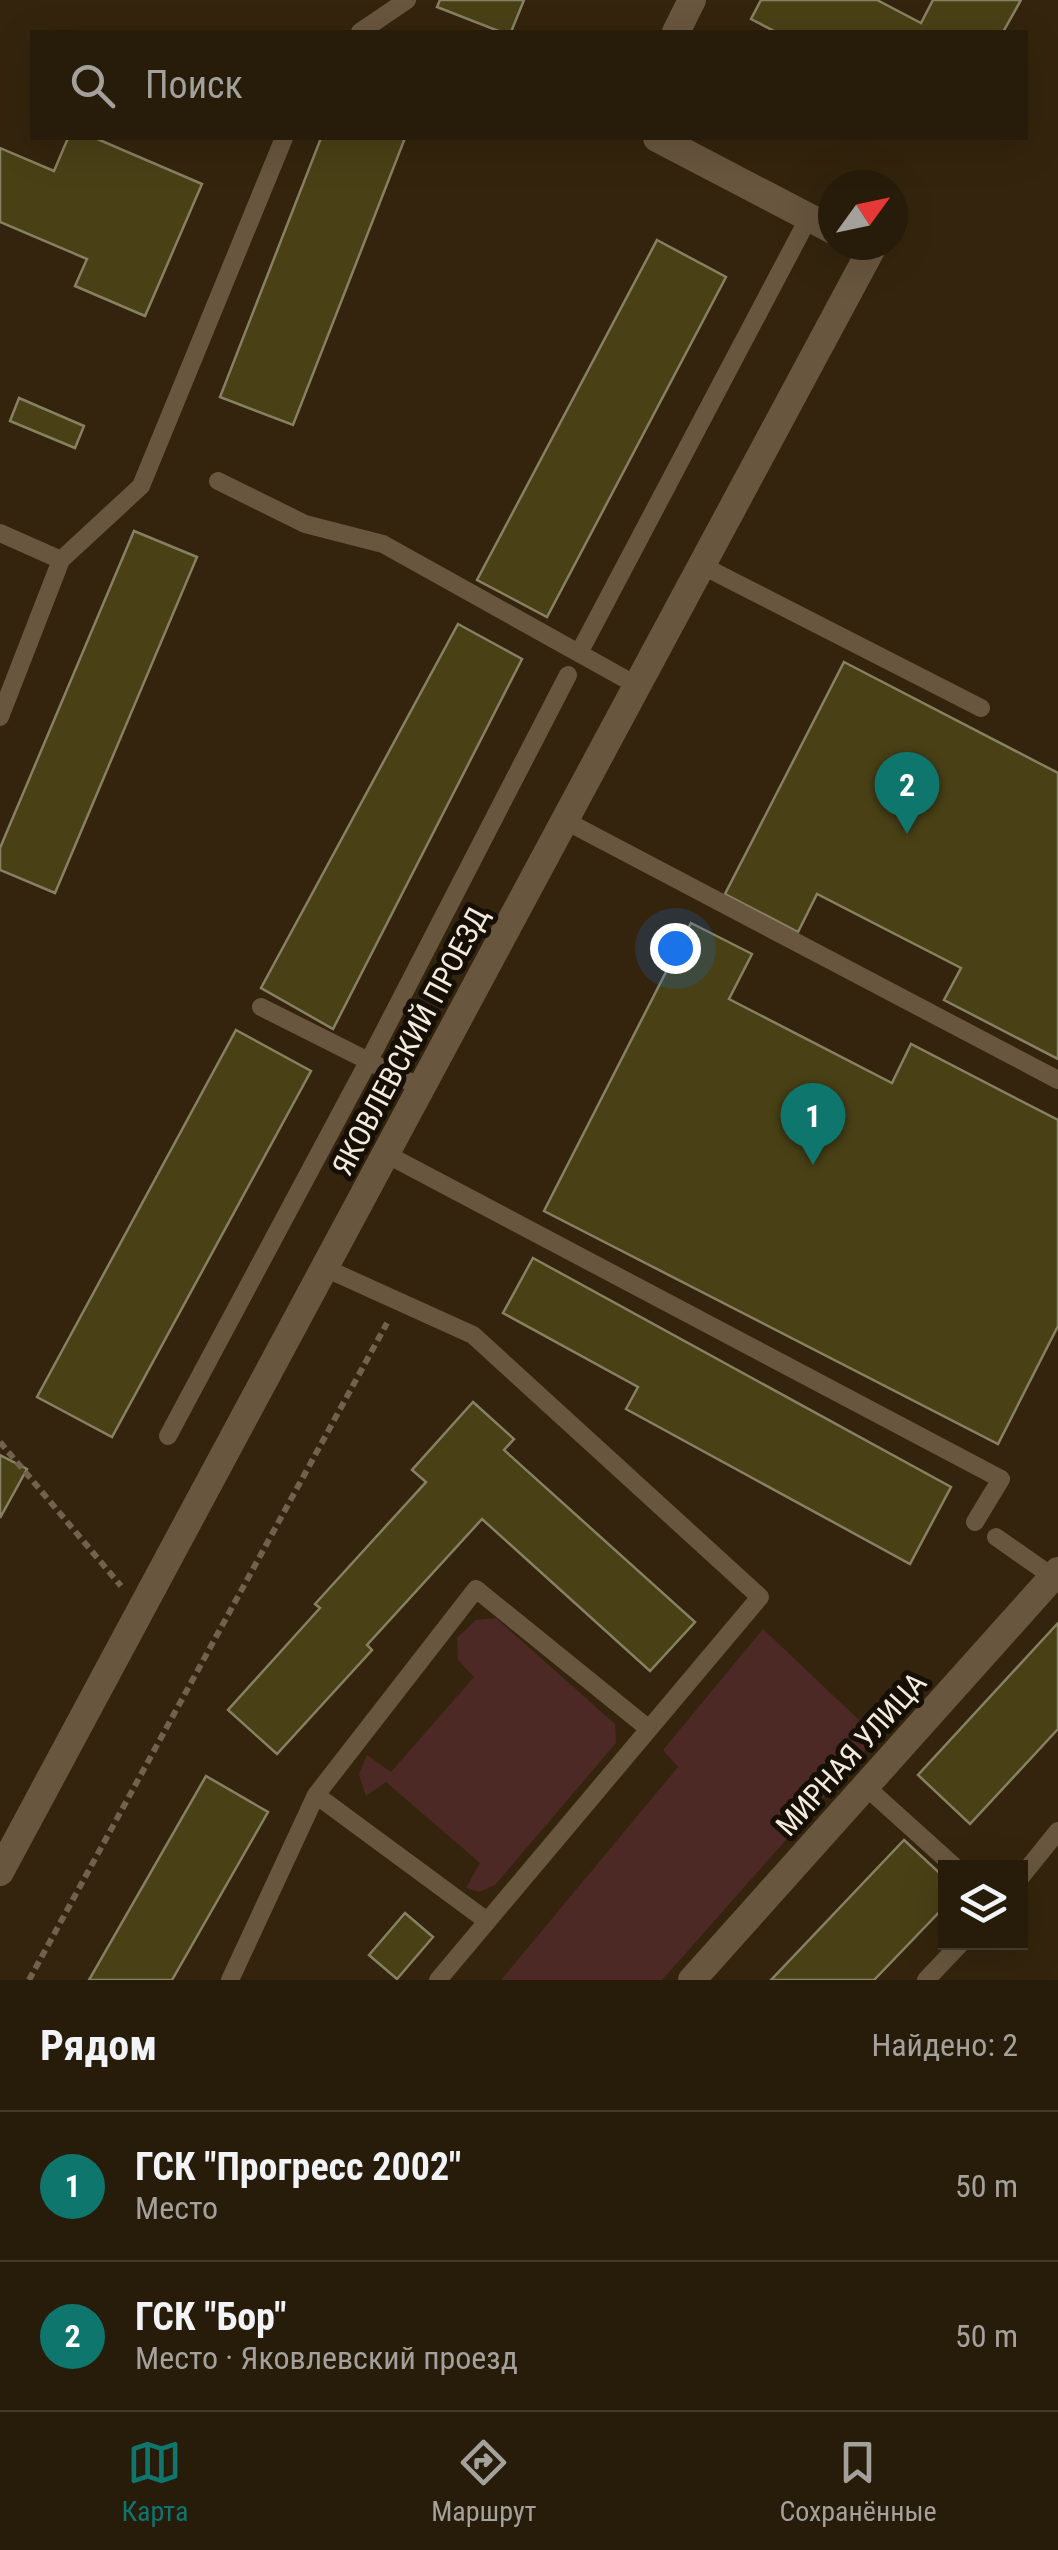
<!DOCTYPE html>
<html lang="ru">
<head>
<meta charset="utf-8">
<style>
  body { margin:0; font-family:"Roboto Condensed",sans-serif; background:#332818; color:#f1f3f6 }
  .controls { position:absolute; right:30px; bottom:30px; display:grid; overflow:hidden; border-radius:0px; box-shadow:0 10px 40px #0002 }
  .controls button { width:90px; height:90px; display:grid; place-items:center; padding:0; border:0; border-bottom:2px solid #43392b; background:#271b0a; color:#f1f3f6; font:50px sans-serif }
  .compass { position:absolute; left:818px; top:170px; width:90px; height:90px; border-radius:50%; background:#271b0a; box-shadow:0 10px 40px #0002; rotate:57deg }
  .you { position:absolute; left:675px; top:948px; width:35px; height:35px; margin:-25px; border:8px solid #fff; border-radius:50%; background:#1a73e8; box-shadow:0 0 0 15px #1a73e833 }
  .badge { display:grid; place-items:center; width:65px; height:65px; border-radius:50%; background:#0f766e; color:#fff; font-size:32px; font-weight:700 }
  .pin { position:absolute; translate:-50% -82px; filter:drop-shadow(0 2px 5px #0008) }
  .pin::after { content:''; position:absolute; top:52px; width:35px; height:30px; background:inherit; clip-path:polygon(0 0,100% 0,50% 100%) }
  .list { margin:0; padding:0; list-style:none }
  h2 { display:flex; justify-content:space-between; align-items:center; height:130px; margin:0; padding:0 40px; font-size:42px }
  h2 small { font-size:32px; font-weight:400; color:#a4a19c }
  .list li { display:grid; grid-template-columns:65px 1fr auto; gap:30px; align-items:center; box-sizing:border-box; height:150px; padding:0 40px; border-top:2px solid #43392b }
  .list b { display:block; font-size:38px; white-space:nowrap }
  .list p { margin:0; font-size:32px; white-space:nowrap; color:#a4a19c }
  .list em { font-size:32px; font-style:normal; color:#a4a19c }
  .icon { flex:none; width:55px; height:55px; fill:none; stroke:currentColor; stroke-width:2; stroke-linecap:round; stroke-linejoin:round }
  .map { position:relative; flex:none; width:1058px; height:1980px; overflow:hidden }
  .search { position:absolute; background:#271b0a; box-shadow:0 10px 40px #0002; left:30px; right:30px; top:30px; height:110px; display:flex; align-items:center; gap:25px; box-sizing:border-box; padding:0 35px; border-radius:0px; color:#a4a19c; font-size:38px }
  .sheet { height:430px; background:#271b0a }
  nav { display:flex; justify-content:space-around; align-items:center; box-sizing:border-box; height:140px; border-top:2px solid #43392b; background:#271b0a; font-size:28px; color:#a4a19c }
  nav a { display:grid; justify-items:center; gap:5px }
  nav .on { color:#0f766e }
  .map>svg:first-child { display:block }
  .green { fill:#4c2924 }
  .building { fill:#494016; stroke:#878163; stroke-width:2.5 }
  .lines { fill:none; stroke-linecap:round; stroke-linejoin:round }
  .path { stroke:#70624d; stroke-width:6; stroke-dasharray:8 5; stroke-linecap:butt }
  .service { stroke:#68563e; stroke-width:18 }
  .minor { stroke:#68563e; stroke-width:28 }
  .labels { text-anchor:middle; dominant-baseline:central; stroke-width:10; stroke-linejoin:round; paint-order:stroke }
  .street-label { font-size:30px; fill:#f4eadc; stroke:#160f06 }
</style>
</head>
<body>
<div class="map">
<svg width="1058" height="1980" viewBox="0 0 1058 1980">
  <rect width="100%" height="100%" fill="#34240d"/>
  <path class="green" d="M496,1618l119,106 1,19 -121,142 -16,7 -13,-4 14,-25 -94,-81 -20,14 -7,-22 8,-19 24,17 83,-95 -16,-17 -1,-22 19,-18z
    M763,1629l114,108 -215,243h-161l177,-213 -15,-17z"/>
  <path class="building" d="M440,0h84l-13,32h-10l-64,-25z
    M761,0h116l44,23 12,-23h88l-18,32h-227l-25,-13z
    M68,138h27l107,46 -57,132 -70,-30 12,-27 -87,-37v-74l54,23z
    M321,138h84l-112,287 -73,-28z
    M657,240l69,37 -179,340 -70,-37z
    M19,398l65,28 -9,22 -65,-27z
    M134,531l63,26 -142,336 -55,-23v-22z
    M458,624l64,35 -189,370 -72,-41z
    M844,662l214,111v286l-114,-59 17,-32 -144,-74 -19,38 -73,-38z
    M691,923l61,31 -23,45 163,84 19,-39 147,76v206l-60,118 -454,-233z
    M236,1030l75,41 -199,366 -75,-40z
    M533,1258l418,229 -41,77 -284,-155 12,-22 -135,-74z
    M473,1402l41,37 -10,11 191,172 -45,49 -168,-152 -115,126 5,5 -95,104 -49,-44 92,-102 -5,-4 111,-122 -14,-12z
    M0,1455l27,14 -27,49z
    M1058,1623v106l-88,95 -52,-49z
    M206,1776l62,36 -96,168h-83z
    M904,1840l42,39v26l-72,75h-103z
    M405,1913l28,24 -36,42 -28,-24z"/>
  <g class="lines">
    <path class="path" d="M0,1442l121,144
      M29,1980l358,-657"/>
    <path class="service" d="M360,32l47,-32
      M218,481l87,43 78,20 253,141
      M0,533l61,27 -61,157
      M61,560l80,-74 143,-348
      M701,565l280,143
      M579,653l230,-436
      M564,820l494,260
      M261,1007l161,81
      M386,1154l615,325 -26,43
      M325,1268l148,67 287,262 -322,383
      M168,1436l208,-389 192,-372
      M996,1537l57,40
      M865,1786l91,82
      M316,1795l160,-206 173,140
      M1020,1878l38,-47
      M230,1980l86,-185 171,126
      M926,1980l36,-38"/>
    <path class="minor" d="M676,32l16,-32
      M657,138l176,92
      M0,1872l871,-1622 -10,-5
      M692,1980l366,-409"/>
  </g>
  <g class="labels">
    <g class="street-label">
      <text transform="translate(410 1041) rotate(-62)">ЯКОВЛЕВСКИЙ ПРОЕЗД</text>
      <text transform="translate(851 1754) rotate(-48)">МИРНАЯ УЛИЦА</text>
    </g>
  </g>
</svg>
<div class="controls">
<button><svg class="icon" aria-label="layers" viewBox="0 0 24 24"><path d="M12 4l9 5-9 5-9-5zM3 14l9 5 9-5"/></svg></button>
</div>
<svg class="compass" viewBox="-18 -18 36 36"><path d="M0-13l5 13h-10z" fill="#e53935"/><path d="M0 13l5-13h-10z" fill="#a4a19c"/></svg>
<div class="you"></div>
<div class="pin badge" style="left:813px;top:1165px">1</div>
<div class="pin badge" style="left:907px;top:834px">2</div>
<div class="search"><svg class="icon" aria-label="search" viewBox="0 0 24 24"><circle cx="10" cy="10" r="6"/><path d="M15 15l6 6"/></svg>Поиск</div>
</div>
<section class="sheet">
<h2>Рядом<small>Найдено: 2</small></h2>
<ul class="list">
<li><span class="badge">1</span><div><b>ГСК &quot;Прогресс 2002&quot;</b><p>Место</p></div><em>50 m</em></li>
<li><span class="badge">2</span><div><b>ГСК &quot;Бор&quot;</b><p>Место · Яковлевский проезд</p></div><em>50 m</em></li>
</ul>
</section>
<nav>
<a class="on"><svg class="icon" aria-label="map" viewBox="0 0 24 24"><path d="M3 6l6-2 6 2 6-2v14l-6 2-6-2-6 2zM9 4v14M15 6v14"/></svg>Карта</a>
<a><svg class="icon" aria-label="directions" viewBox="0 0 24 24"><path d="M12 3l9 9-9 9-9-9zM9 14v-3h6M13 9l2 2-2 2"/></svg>Маршрут</a>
<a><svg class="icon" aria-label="saved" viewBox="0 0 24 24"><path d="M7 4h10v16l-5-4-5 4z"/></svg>Сохранённые</a>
</nav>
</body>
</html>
